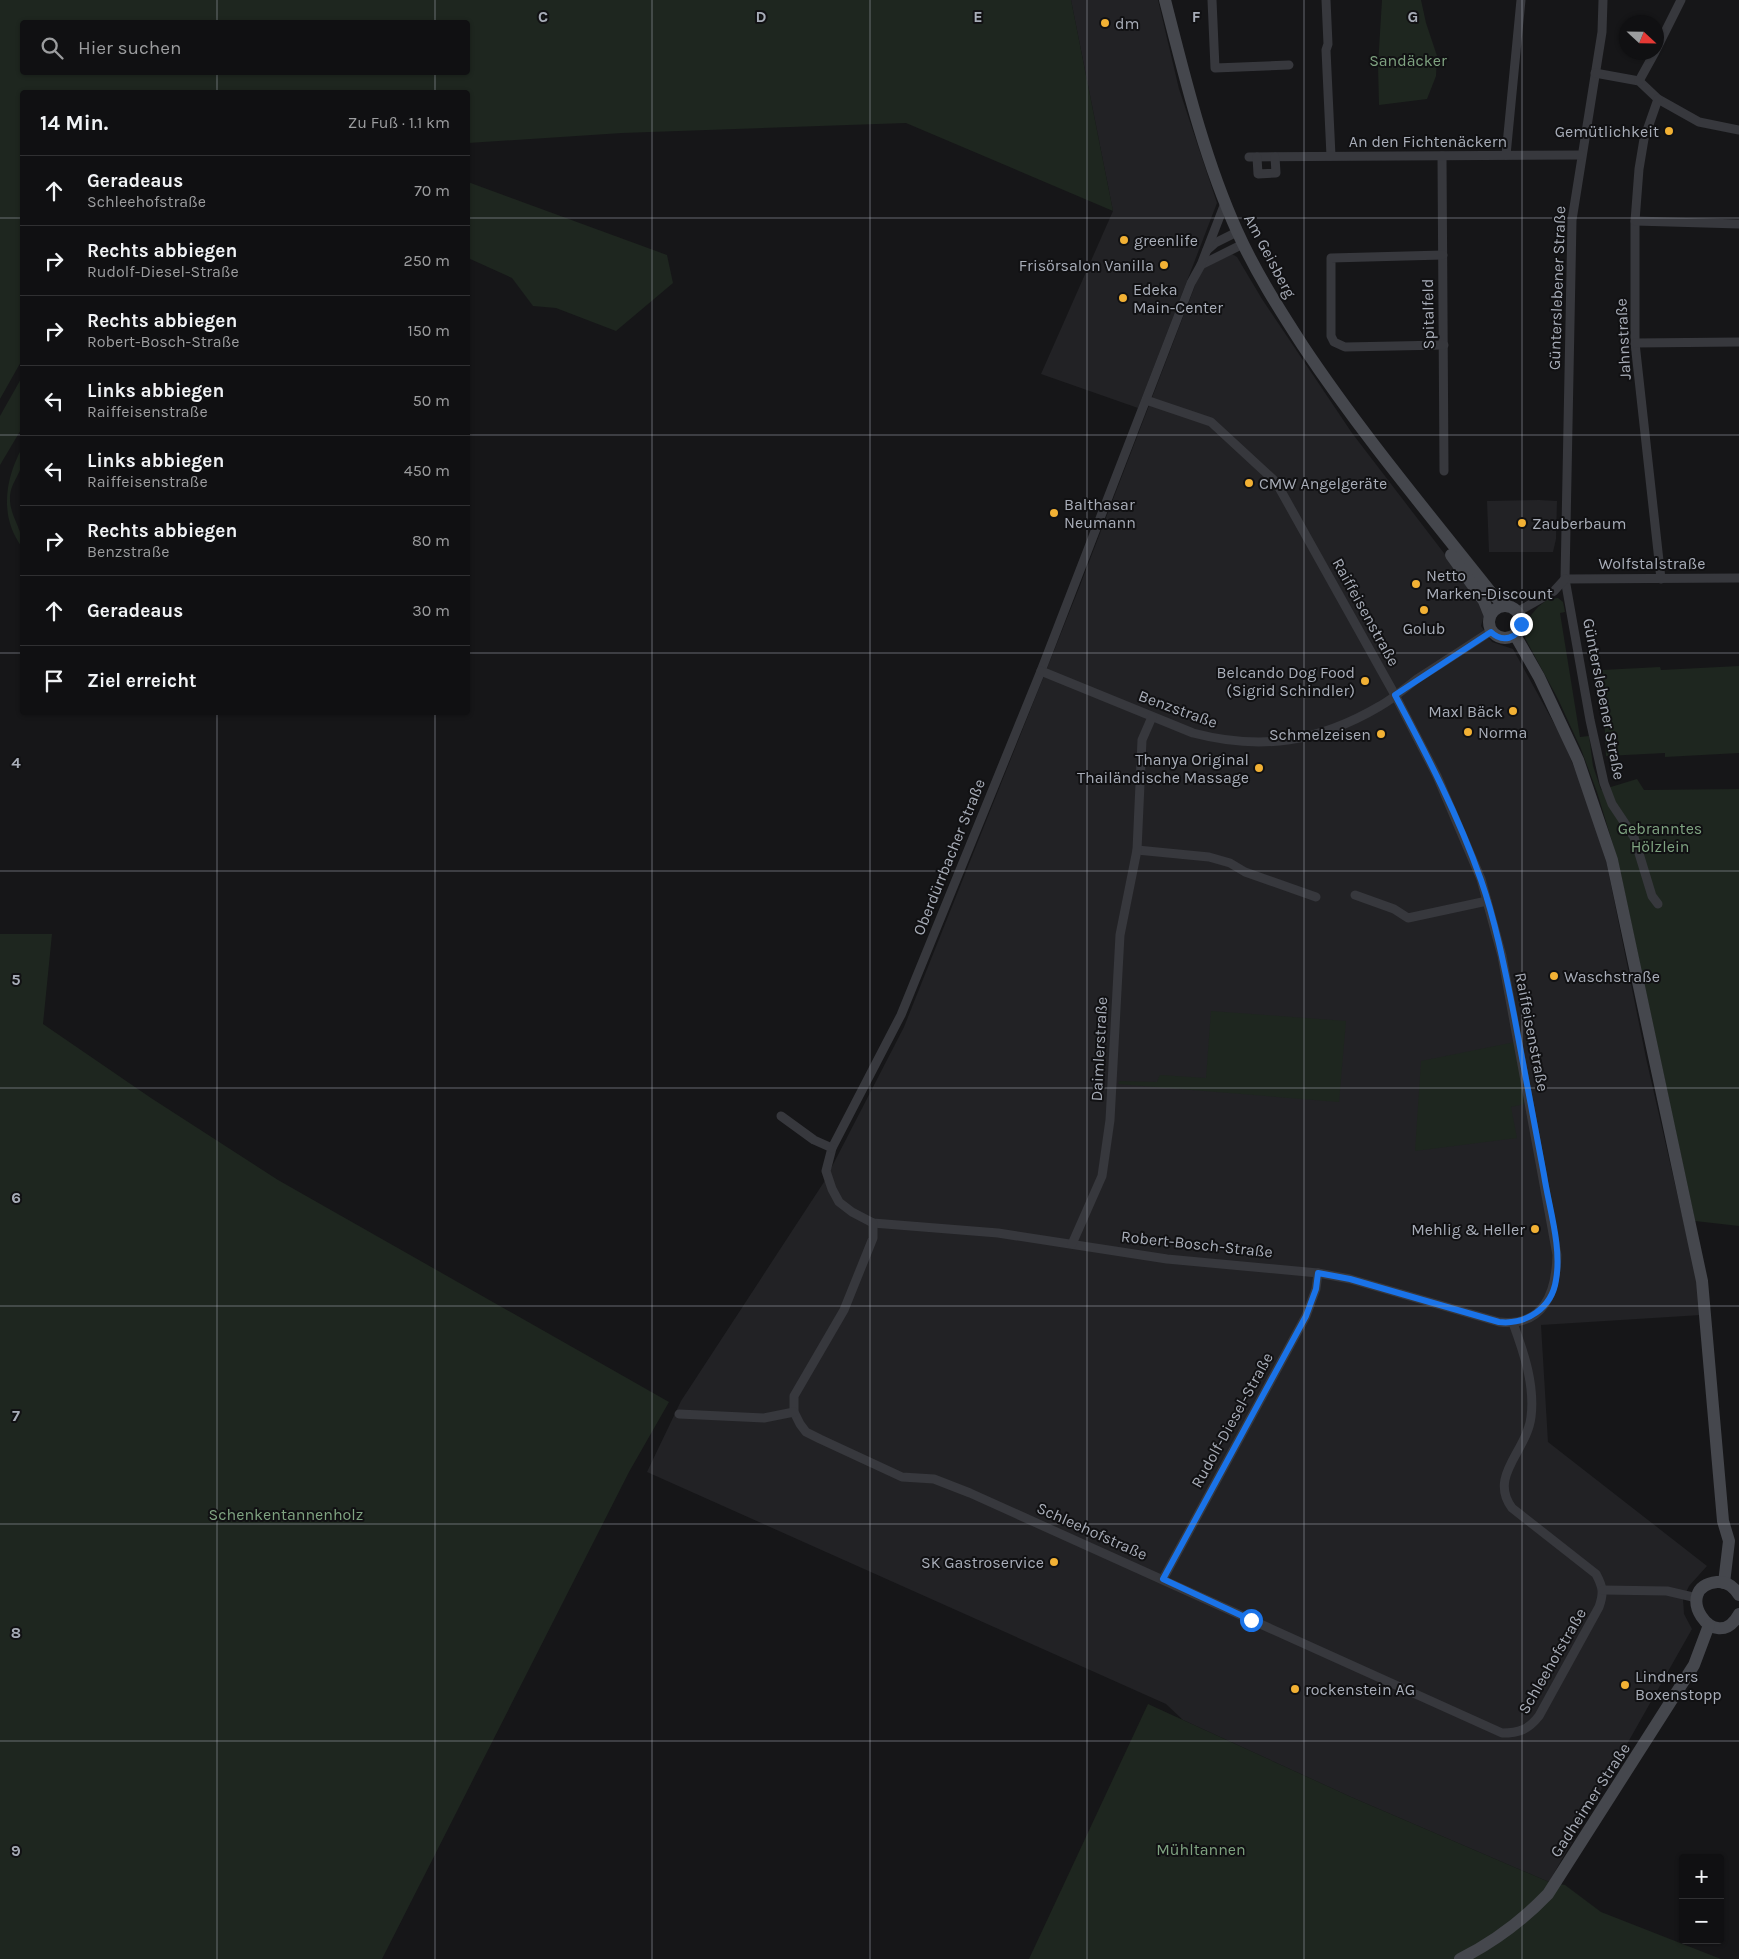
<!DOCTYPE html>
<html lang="de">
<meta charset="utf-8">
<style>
body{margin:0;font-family:Karla,sans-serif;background:#1e1e20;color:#f1f3f6}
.controls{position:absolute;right:15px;bottom:15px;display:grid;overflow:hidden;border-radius:5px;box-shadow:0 1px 4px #0004}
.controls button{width:45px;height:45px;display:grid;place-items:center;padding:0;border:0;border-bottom:1px solid #303032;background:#101012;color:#f1f3f6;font:25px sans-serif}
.compass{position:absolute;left:1619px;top:15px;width:45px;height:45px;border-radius:50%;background:#101012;box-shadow:0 1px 4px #0004;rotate:112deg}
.stop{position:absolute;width:15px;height:15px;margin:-11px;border:4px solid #1a73e8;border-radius:50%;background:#fff}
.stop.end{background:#1a73e8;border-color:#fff;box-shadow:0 1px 5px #0008}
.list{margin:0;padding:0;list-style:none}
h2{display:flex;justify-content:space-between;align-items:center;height:65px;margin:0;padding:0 20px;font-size:21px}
h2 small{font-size:16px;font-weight:400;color:#9c9d9f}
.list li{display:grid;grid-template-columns:32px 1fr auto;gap:15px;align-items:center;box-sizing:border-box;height:70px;padding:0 20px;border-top:1px solid #303032}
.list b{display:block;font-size:19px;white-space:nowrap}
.list p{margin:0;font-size:16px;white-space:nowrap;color:#9c9d9f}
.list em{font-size:16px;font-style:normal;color:#9c9d9f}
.icon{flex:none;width:28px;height:28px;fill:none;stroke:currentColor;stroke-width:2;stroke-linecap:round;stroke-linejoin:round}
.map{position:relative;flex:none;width:1739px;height:1959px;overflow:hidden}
.search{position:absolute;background:#101012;box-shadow:0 1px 4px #0004;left:20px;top:20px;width:450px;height:55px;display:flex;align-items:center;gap:12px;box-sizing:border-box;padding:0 18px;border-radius:5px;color:#9c9d9f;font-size:19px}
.panel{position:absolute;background:#101012;box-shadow:0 1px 4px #0004;left:20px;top:90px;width:450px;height:625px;border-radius:5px}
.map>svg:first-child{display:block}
</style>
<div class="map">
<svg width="1739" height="1959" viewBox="0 0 1739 1959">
<rect width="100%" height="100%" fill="#161618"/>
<g fill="#222225">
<polygon points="1071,0 1158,0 1179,89 1217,203 1138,408 1041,374 1113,211"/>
<polygon points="1232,254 1237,257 1262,299 1352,433 1486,608 1481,626 1492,642 1513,649 1562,738 1586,796 1607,865 1646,1058 1696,1276 1701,1315 1541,1325 1548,1442 1707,1566 1689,1586 1683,1599 1684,1614 1692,1629 1549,1882 1351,1797 1183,1720 1166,1704 647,1472 681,1401 824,1182 904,1027 1079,588 1201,270"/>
<polygon points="1539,500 1557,501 1556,539 1553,552 1489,552 1487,501"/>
</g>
<g fill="#1e261f" fill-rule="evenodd">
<path d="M0 0H1071L1113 211 906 123 622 133 468 143V92H22V360L0 399ZM22 22H468V72H22Z"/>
<polygon points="1382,0 1421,0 1426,23 1437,56 1436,76 1427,99 1379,105 1378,65"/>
<polygon points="468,182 667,255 673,283 616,331 556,308 533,306 512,278 468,258"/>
<polygon points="22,377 22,428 0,465 0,416"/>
<path d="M22 448C23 453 23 459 22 463 20 475 11 483 10 496 9 517 23 527 22 547 0 518 4 481 22 448Z"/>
<polygon points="1558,598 1563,602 1565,612 1560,613 1580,737 1589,736 1593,766 1601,790 1637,779 1644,790 1739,789 1739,1226 1695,1221 1618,861 1597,792 1581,749 1558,699 1525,638 1527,620 1538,607 1548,599"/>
<polygon points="1739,666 1739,753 1665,757 1665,753 1606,756 1602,670 1660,667 1661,670"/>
<polygon points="0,934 52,934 43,1024 151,1098 278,1180 669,1402 629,1472 382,1959 0,1959"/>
<polygon points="1211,1011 1346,1021 1339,1102 1118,1084 1119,1081 1157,1082 1160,1075 1206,1078"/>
<polygon points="1515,1042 1525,1104 1511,1107 1517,1138 1415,1151 1421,1061"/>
<polygon points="1148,1704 1351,1797 1549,1882 1565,1885 1601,1912 1721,1959 1029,1959"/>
</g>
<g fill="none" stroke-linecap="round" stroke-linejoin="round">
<g stroke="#37383d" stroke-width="9">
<polyline points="1212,0 1215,68 1289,65"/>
<polyline points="1326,0 1328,44 1326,50 1331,156"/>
<polyline points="1603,0 1602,32 1572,220 1565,579 1590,720 1604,783 1612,804 1634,837 1652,896 1658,904"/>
<polyline points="1656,50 1681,0"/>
<polyline points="1595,73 1639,81 1658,99 1699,122 1739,130"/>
<polyline points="1639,81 1655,52"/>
<polyline points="1658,99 1644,139 1639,169 1635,221 1635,343 1661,579"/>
<polyline points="1506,155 1521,0"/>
<polyline points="1442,156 1444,471"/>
<polyline points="1249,157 1581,155"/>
<polyline points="1257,157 1258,174 1276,173 1275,157"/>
<polyline points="1635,221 1739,224"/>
<polyline points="1207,250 1215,243 1237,232"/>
<polyline points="1443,255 1331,258 1331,336 1334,342 1345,347 1444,345"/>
<polyline points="1201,265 1243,244"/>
<polyline points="1635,343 1739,342"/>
<path d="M1146 400 1211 422 1276 482 1395 695 1437 776 1481 879 1502 956 1557 1255C1556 1293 1544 1327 1499 1322L1350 1279 1318 1273 1167 1259 998 1233 873 1223 852 1212 839 1202 832 1189 826 1171 832 1148 901 1015 1041 671 1191 283 1201 265 1225 203"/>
<polyline points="1565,579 1739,578"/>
<polyline points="1517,612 1554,591 1565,579"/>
<path d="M1041 671 1193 733C1262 751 1319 742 1380 706 1393 699 1405 688 1417 679 1442 663 1467 647 1491 631"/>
<polyline points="1137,850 1209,857 1230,863 1245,872 1316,897"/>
<polyline points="1355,895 1394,909 1408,918 1487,901"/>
<polyline points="781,1116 814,1140 832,1148"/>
<path d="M873 1223V1238L844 1310 794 1396V1412L800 1424 806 1432 820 1439 902 1477 934 1479 970 1493 1502 1733C1519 1733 1528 1730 1539 1716L1599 1607C1604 1593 1603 1587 1596 1574L1512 1508C1488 1476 1527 1451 1531 1417 1535 1385 1524 1353 1513 1323"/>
<polyline points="1072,1244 1102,1176 1110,1120 1120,935 1137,850 1142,740 1152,717"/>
<polyline points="679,1414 764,1418 794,1412"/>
<polyline points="1163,1579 1306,1316 1316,1289 1318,1273"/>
<polyline points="1603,1590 1667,1591 1697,1598"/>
</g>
<g stroke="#45474d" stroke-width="12">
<path d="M1165 0C1185 78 1204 158 1237 231 1255 271 1279 309 1303 346 1361 433 1428 513 1493 595L1507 606"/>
<polyline points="1451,555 1484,601 1490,616"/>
<circle cx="1505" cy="622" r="16"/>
<polyline points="1515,635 1539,677 1578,760 1612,860 1702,1281 1723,1521 1729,1541 1724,1583"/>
<path d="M1739 1595C1734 1587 1727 1581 1717 1582 1670 1587 1715 1658 1739 1614"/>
<path d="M1460 1959C1494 1942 1522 1921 1548 1894L1694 1665 1709 1625"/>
</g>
</g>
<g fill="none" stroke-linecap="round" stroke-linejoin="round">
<path stroke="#1a73e8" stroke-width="6" d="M1251 1620 1163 1579 1306 1316 1316 1289 1318 1273 1350 1279 1499 1322C1526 1325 1552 1308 1556 1280 1562 1247 1549 1208 1544 1175 1534 1122 1524 1069 1514 1015 1505 970 1496 923 1481 880 1458 815 1427 755 1395 695L1491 632C1502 643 1518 639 1521 624"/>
</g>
<path fill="none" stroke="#a8adb8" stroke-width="1" stroke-opacity="0.55" d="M217 0V22M435 0V22M652 0V1959M870 0V1959M1087 0V1959M1304 0V1959M1522 0V1959M217 72V92M435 72V92M0 218H22M468 218H1739M0 435H22M468 435H1739M0 653H22M468 653H1739M217 712V1959M435 712V1959M0 871H1739M0 1088H1739M0 1306H1739M0 1524H1739M0 1741H1739"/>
<g fill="#f2b134" stroke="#111113" stroke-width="2">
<circle cx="1105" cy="23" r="5"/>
<circle cx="1669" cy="131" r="5"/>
<circle cx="1124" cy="240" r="5"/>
<circle cx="1164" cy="265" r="5"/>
<circle cx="1123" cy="298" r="5"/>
<circle cx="1249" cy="483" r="5"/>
<circle cx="1054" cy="513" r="5"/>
<circle cx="1522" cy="523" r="5"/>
<circle cx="1416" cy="584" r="5"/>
<circle cx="1424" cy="610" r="5"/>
<circle cx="1365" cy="681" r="5"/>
<circle cx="1513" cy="711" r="5"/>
<circle cx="1468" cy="732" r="5"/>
<circle cx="1381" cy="734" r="5"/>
<circle cx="1259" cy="768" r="5"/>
<circle cx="1554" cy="976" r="5"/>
<circle cx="1535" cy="1229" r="5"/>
<circle cx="1054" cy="1562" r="5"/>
<circle cx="1625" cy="1685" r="5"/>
<circle cx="1295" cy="1689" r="5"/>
</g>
<g text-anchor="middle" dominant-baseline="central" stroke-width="4" stroke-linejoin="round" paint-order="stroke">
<g font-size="16" fill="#a8adb8" stroke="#111113" text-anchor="start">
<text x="1115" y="23">dm</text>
<text x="1659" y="131" text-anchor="end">Gemütlichkeit</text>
<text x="1134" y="240">greenlife</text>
<text x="1154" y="265" text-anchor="end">Frisörsalon Vanilla</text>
<text x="1133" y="289">Edeka<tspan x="1133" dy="18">Main-Center</tspan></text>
<text x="1259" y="483">CMW Angelgeräte</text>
<text x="1064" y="504">Balthasar<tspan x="1064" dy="18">Neumann</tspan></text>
<text x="1532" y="523">Zauberbaum</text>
<text x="1426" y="575">Netto<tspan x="1426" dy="18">Marken-Discount</tspan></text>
<text x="1424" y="628" text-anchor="middle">Golub</text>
<text x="1355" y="672" text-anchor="end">Belcando Dog Food<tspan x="1355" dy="18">(Sigrid Schindler)</tspan></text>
<text x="1503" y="711" text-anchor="end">Maxl Bäck</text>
<text x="1478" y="732">Norma</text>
<text x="1371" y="734" text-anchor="end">Schmelzeisen</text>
<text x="1249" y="759" text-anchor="end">Thanya Original<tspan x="1249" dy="18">Thailändische Massage</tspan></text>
<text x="1564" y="976">Waschstraße</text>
<text x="1525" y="1229" text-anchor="end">Mehlig &amp; Heller</text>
<text x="1044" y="1562" text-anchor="end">SK Gastroservice</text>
<text x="1635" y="1676">Lindners<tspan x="1635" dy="18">Boxenstopp</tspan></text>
<text x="1305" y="1689">rockenstein AG</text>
</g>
<g font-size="16" fill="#7fa381" stroke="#111113">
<text x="1408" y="60">Sandäcker</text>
<text x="1660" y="828">Gebranntes<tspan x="1660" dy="18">Hölzlein</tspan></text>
<text x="286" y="1514">Schenkentannenholz</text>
<text x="1201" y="1849">Mühltannen</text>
</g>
<g font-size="16" fill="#a8adb8" stroke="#111113">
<text x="1428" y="141">An den Fichtenäckern</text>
<text transform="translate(1270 256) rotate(62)">Am Geisberg</text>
<text transform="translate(1557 288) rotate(-88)">Günterslebener Straße</text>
<text transform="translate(1428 314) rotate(-91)">Spitalfeld</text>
<text transform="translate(1623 339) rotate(-93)">Jahnstraße</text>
<text x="1652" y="563">Wolfstalstraße</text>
<text transform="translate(1366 612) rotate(61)">Raiffeisenstraße</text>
<text transform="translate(1604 699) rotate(79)">Günterslebener Straße</text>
<text transform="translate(1178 709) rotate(20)">Benzstraße</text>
<text transform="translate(949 857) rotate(-68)">Oberdürrbacher Straße</text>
<text transform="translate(1532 1032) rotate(79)">Raiffeisenstraße</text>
<text transform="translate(1099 1049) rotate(-87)">Daimlerstraße</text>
<text transform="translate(1197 1244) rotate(6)">Robert-Bosch-Straße</text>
<text transform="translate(1232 1420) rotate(-61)">Rudolf-Diesel-Straße</text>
<text transform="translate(1092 1531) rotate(24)">Schleehofstraße</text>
<text transform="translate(1552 1661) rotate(-60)">Schleehofstraße</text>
<text transform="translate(1590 1800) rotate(-57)">Gadheimer Straße</text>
</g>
</g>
<g font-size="16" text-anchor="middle" font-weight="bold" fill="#a8adb8" stroke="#111113" stroke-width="4" stroke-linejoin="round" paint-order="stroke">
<text x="543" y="22">C</text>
<text x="761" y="22">D</text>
<text x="978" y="22">E</text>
<text x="1196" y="22">F</text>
<text x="1413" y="22">G</text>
<text x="16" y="768">4</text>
<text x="16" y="985">5</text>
<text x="16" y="1203">6</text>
<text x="16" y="1421">7</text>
<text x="16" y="1638">8</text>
<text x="16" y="1856">9</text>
</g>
</svg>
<div class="controls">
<button>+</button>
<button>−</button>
</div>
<svg class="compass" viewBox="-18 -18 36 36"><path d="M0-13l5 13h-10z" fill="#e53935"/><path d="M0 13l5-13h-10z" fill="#9c9d9f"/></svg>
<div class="stop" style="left:1251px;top:1620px"></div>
<div class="stop end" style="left:1521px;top:624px"></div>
<div class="search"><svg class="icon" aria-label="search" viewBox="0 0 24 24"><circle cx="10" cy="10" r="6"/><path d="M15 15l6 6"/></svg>Hier suchen</div>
<section class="panel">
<h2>14 Min.<small>Zu Fuß · 1.1 km</small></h2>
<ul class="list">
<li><svg class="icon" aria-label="ahead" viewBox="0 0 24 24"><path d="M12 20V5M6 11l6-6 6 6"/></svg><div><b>Geradeaus</b><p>Schleehofstraße</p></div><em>70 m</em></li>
<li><svg class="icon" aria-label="right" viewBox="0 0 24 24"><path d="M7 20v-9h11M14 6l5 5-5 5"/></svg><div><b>Rechts abbiegen</b><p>Rudolf-Diesel-Straße</p></div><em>250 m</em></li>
<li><svg class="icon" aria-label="right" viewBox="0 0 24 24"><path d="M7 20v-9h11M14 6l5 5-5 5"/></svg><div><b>Rechts abbiegen</b><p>Robert-Bosch-Straße</p></div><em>150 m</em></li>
<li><svg class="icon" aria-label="left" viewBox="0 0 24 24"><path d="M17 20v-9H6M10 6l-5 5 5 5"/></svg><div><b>Links abbiegen</b><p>Raiffeisenstraße</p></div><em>50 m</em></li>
<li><svg class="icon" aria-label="left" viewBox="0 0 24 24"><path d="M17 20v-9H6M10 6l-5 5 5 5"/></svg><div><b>Links abbiegen</b><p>Raiffeisenstraße</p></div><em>450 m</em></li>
<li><svg class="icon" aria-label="right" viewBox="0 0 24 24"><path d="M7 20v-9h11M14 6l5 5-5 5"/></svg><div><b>Rechts abbiegen</b><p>Benzstraße</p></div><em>80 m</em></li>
<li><svg class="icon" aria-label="ahead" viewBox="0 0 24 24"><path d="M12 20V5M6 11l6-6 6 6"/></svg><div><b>Geradeaus</b></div><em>30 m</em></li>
<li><svg class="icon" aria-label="arrive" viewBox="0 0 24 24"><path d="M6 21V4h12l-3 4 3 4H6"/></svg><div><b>Ziel erreicht</b></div></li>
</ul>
</section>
</div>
